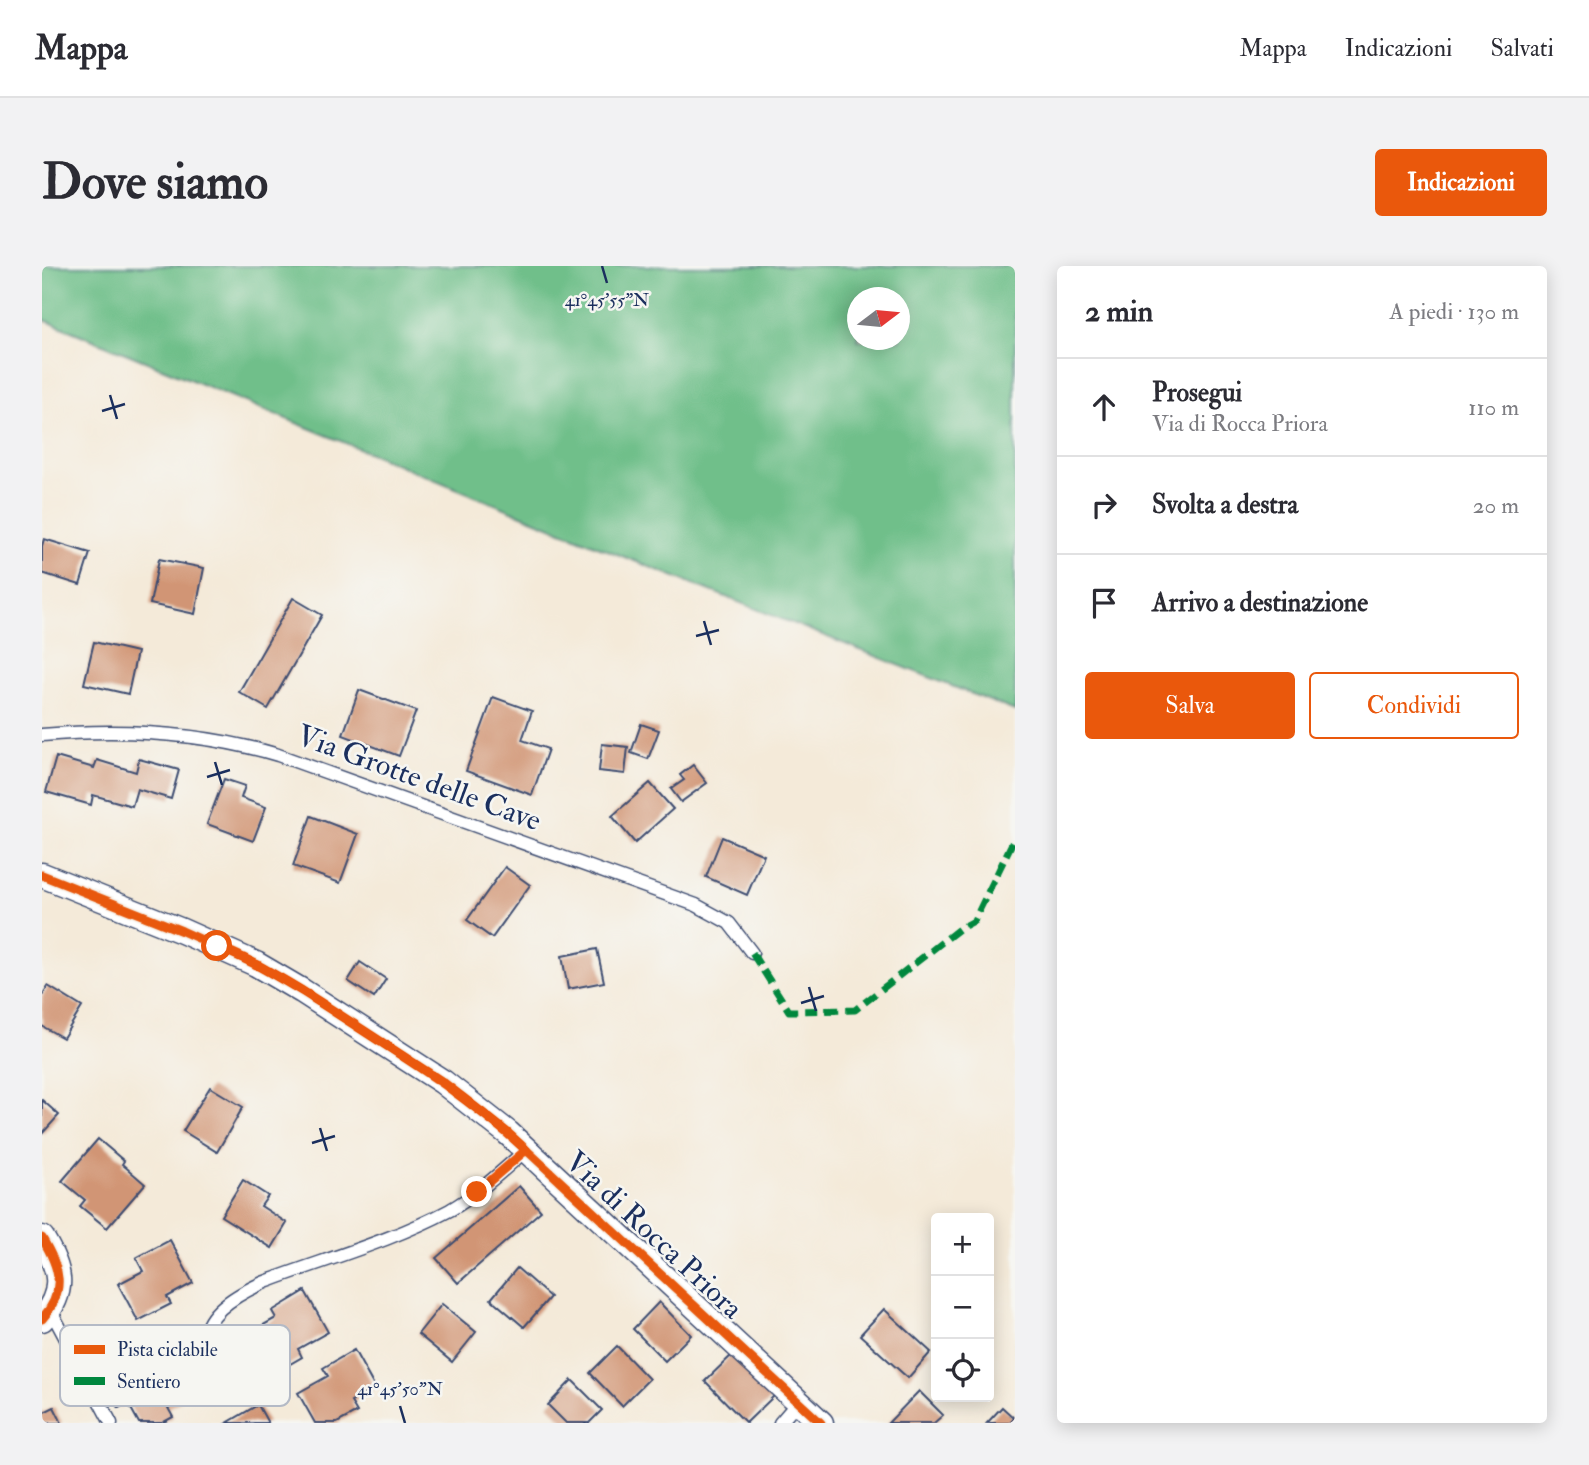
<!DOCTYPE html>
<html lang="it">
<meta charset="utf-8">
<style>
body{margin:0;font-family:"IM FELL Double Pica",serif;background:#f2f2f3;color:#2b2b33}
.controls{position:absolute;right:21px;bottom:21px;display:grid;overflow:hidden;border-radius:7px;box-shadow:0 4px 18px #0003}
.controls button{width:63px;height:63px;display:grid;place-items:center;padding:0;border:0;border-bottom:2px solid #e1e1e2;background:#fff;color:#2b2b33;font:35px sans-serif}
.compass{position:absolute;left:805px;top:21px;width:63px;height:63px;border-radius:50%;background:#fff;box-shadow:0 4px 18px #0003;rotate:74deg}
.stop{position:absolute;width:21px;height:21px;margin:-16px;border:5px solid #ea580c;border-radius:50%;background:#fff}
.stop.end{background:#ea580c;border-color:#fff;box-shadow:0 2px 7px #0008}
.list{margin:0;padding:0;list-style:none}
h2{display:flex;justify-content:space-between;align-items:center;height:91px;margin:0;padding:0 28px;font-size:30px}
h2 small{font-size:23px;font-weight:400;color:#7c7c81}
.list li{display:grid;grid-template-columns:46px 1fr auto;gap:21px;align-items:center;box-sizing:border-box;height:98px;padding:0 28px;border-top:2px solid #e1e1e2}
.list b{display:block;font-size:26px;white-space:nowrap}
.list p{margin:0;font-size:23px;white-space:nowrap;color:#7c7c81}
.list em{font-size:23px;font-style:normal;color:#7c7c81}
.actions{display:flex;gap:14px;padding:21px 28px}
.actions a{flex:1;padding:16px 0;border:2px solid #ea580c;border-radius:7px;text-align:center;font-size:24px;color:#ea580c}
.actions .main{background:#ea580c;color:#fff}
.icon{flex:none;width:38px;height:38px;fill:none;stroke:currentColor;stroke-width:2;stroke-linecap:round;stroke-linejoin:round}
.map{position:relative;flex:none;width:973px;height:1157px;overflow:hidden;border-radius:7px}
header{display:flex;align-items:center;gap:42px;box-sizing:border-box;height:98px;padding:0 35px;background:#fff;border-bottom:2px solid #e1e1e2}
header strong{font-size:33px}
nav{display:flex;gap:38px;margin-inline-start:auto;font-size:24px}
.intro{display:flex;align-items:center;justify-content:space-between;box-sizing:border-box;height:168px;padding:0 42px}
h1{margin:0;font-size:49px}
.button{padding:18px 32px;border-radius:7px;background:#ea580c;color:#fff;font-size:24px;font-weight:700}
main{display:flex;gap:42px;padding:0 42px}
aside{flex:1;background:#fff;border-radius:7px;box-shadow:0 4px 18px #0003}
.map>svg:first-child{display:block}
</style>
<header>
<strong>Mappa</strong>
<nav><a>Mappa</a><a>Indicazioni</a><a>Salvati</a></nav>
</header>
<div class="intro"><h1>Dove siamo</h1><a class="button">Indicazioni</a></div>
<main>
<div class="map">
<svg width="973" height="1157" viewBox="0 0 973 1157">
<rect width="100%" height="100%" fill="#f6f6f2"/>
<filter id="ink" filterUnits="userSpaceOnUse"><feTurbulence type="fractalNoise" baseFrequency=".0143" numOctaves="2"/><feDisplacementMap in="SourceGraphic" scale="14" xChannelSelector="R" yChannelSelector="G"/><feConvolveMatrix kernelMatrix="1 2 1 2 8 2 1 2 1" color-interpolation-filters="sRGB"/></filter>
<filter id="wash" filterUnits="userSpaceOnUse"><feTurbulence type="fractalNoise" baseFrequency=".00686" numOctaves="4" result="noise"/><feDisplacementMap in="SourceGraphic" scale="28" xChannelSelector="R" yChannelSelector="G"/><feGaussianBlur stdDeviation="1.57" result="paint"/><feColorMatrix in="noise" values="0 0 0 0 0 0 0 0 0 0 0 0 0 0 0 0 0 1.4 0 .05"/><feComposite in="paint" operator="in"/></filter>
<g filter="url(#wash)">
<rect width="100%" height="100%" fill="#f4ead9"/>
<path fill="#70bf8a" stroke="#467774" stroke-width="2" fill-rule="evenodd" d="M0 0H973V445L585 292 0 53ZM816 32H858V74H816Z"/>
<g id="blocks">
<g fill="#d19575">
<polygon points="2,273 48,287 38,319 0,307 0,280"/>
<polygon points="117,293 162,302 153,348 108,338"/>
<polygon points="251,332 280,349 226,443 197,426"/>
<polygon points="52,376 95,386 86,428 42,418"/>
<polygon points="317,424 374,445 357,490 301,469"/>
<polygon points="451,431 490,445 480,474 506,483 490,529 424,505"/>
<polygon points="599,458 617,464 606,493 589,487"/>
<polygon points="560,478 586,481 583,508 557,505"/>
<polygon points="14,491 52,502 55,494 94,506 97,493 137,504 129,533 95,523 90,540 51,529 49,539 4,526"/>
<polygon points="651,499 665,517 639,536 629,523 642,514 638,509"/>
<polygon points="182,513 203,520 199,532 224,541 211,575 165,558"/>
<polygon points="608,517 631,543 593,577 570,550"/>
<polygon points="269,550 316,568 298,617 251,600"/>
<polygon points="680,571 722,589 705,629 664,611"/>
<polygon points="463,601 488,619 450,672 425,654"/>
<polygon points="555,683 562,716 526,723 520,690"/>
<polygon points="318,696 344,713 332,732 306,715"/>
<polygon points="6,720 40,741 21,772 0,760 0,730"/>
<polygon points="168,821 201,841 175,886 141,865"/>
<polygon points="0,834 17,849 0,868"/>
<polygon points="56,873 82,895 80,898 103,918 65,962 38,940 43,934 20,915"/>
<polygon points="201,914 226,930 219,940 245,957 230,982 179,950"/>
<polygon points="477,920 499,945 416,1017 394,992"/>
<polygon points="128,974 151,1017 125,1031 129,1038 96,1055 76,1018 101,1005 94,992"/>
<polygon points="475,1002 508,1031 482,1061 449,1033"/>
<polygon points="263,1025 286,1066 256,1083 260,1091 229,1109 205,1068 234,1052 230,1045"/>
<polygon points="617,1036 649,1069 623,1095 591,1063"/>
<polygon points="400,1038 434,1066 410,1096 376,1068"/>
<polygon points="842,1043 889,1086 866,1112 818,1069"/>
<polygon points="78,1077 87,1092 101,1084 114,1107 122,1103 139,1135 126,1142 131,1151 120,1157 97,1157 86,1137 77,1142 49,1093"/>
<polygon points="575,1080 607,1113 580,1140 548,1107"/>
<polygon points="312,1084 333,1122 309,1136 315,1146 295,1157 273,1157 256,1127 286,1110 281,1102"/>
<polygon points="692,1087 733,1129 704,1157 663,1115"/>
<polygon points="530,1114 560,1144 547,1157 524,1157 506,1139"/>
<polygon points="877,1125 901,1149 892,1157 846,1157"/>
<polygon points="216,1139 226,1157 185,1157"/>
<polygon points="12,1141 20,1157 0,1157 0,1147"/>
<polygon points="960,1141 972,1152 968,1157 945,1157"/>
</g>
</g>
</g>
<g filter="url(#ink)">
<use href="#blocks" fill-opacity="0" stroke="#3c4b70" stroke-width="2"/>
<g fill="none" stroke-linecap="round" stroke-linejoin="round">
<defs>
<g id="lane">
<path d="M0 469C80 462 159 466 236 489L654 639 687 657 710 687"/>
<polyline points="8,1043 69,1157"/>
<path d="M173 1099C170 1092 165 1085 164 1078 158 1047 200 1026 223 1016 284 993 350 975 408 944 436 928 460 905 484 884"/>
<polyline points="738,1157 756,1136"/>
</g>
<g id="street">
<polyline points="0,609 140,665 214,698 260,725 401,816 466,867 779,1157"/>
<path d="M0 972C18 1002 25 1024 0 1053"/>
</g>
</defs>
<use href="#lane" stroke="#3c4b70" stroke-width="15"/>
<use href="#street" stroke="#3c4b70" stroke-width="27"/>
<use href="#lane" stroke="#fff" stroke-width="12"/>
<use href="#street" stroke="#fff" stroke-width="24"/>
<polyline stroke="#00873e" stroke-width="7" stroke-dasharray="14 7" stroke-linecap="butt" points="710,687 747,745 813,744 917,663 932,655 973,571"/>
<defs>
<g id="cycleway">
<polyline points="0,609 140,665 214,698 260,725 401,816 466,867 779,1157"/>
<path d="M0 972C18 1002 25 1024 0 1053"/>
</g>
</defs>
<use href="#cycleway" stroke="#f6f6f2" stroke-width="13"/>
<use href="#cycleway" stroke="#e8590c" stroke-width="9"/>
</g>
</g>
<g fill="none" stroke-linecap="round" stroke-linejoin="round" filter="url(#ink)">
<path stroke="#ea580c" stroke-width="9" d="M175 680C225 701 270 731 315 760 375 799 432 836 484 884L435 926"/>
</g>
<path fill="none" stroke="#1b2f5e" stroke-width="2.5" d="M560 0 565 17M68 129 75 153M60 145 83 138M662 355 669 379M654 370 677 364M173 496 180 519M165 511 188 504M767 721 774 745M759 737 782 730M278 862 285 885M270 877 293 870M358 1140 363 1157"/>
<g text-anchor="middle" dominant-baseline="central" stroke-width="5" stroke-linejoin="round" paint-order="stroke">
<g font-size="30" fill="#1b2f5e" stroke="#f6f6f2">
<text transform="translate(377 512) rotate(20)">Via Grotte delle Cave</text>
<text transform="translate(612 969) rotate(43)">Via di Rocca Priora</text>
</g>
</g>
<rect x="18" y="1059" width="230" height="81" rx="10" fill="#f6f6f2" stroke="#b4bac6" stroke-width="2"/>
<rect x="32" y="1079" width="31" height="9" fill="#e8590c"/>
<rect x="32" y="1111" width="31" height="8" fill="#00873e"/>
<g font-size="19" fill="#1b2f5e">
<text x="75" y="1090">Pista ciclabile</text>
<text x="75" y="1122">Sentiero</text>
</g>
<g font-size="18" text-anchor="middle" fill="#1b2f5e" stroke="#f6f6f2" stroke-width="5" stroke-linejoin="round" paint-order="stroke">
<text x="565" y="40">41°45'55"N</text>
<text x="358" y="1129">41°45'50"N</text>
</g>
</svg>
<div class="controls">
<button>+</button>
<button>−</button>
<button><svg class="icon" aria-label="locate" viewBox="0 0 24 24"><circle cx="12" cy="12" r="6"/><path d="M12 2v4M12 18v4M2 12h4M18 12h4"/></svg></button>
</div>
<svg class="compass" viewBox="-18 -18 36 36"><path d="M0-13l5 13h-10z" fill="#e53935"/><path d="M0 13l5-13h-10z" fill="#7c7c81"/></svg>
<div class="stop" style="left:175px;top:680px"></div>
<div class="stop end" style="left:435px;top:926px"></div>
</div>
<aside>
<h2>2 min<small>A piedi · 130 m</small></h2>
<ul class="list">
<li><svg class="icon" aria-label="ahead" viewBox="0 0 24 24"><path d="M12 20V5M6 11l6-6 6 6"/></svg><div><b>Prosegui</b><p>Via di Rocca Priora</p></div><em>110 m</em></li>
<li><svg class="icon" aria-label="right" viewBox="0 0 24 24"><path d="M7 20v-9h11M14 6l5 5-5 5"/></svg><div><b>Svolta a destra</b></div><em>20 m</em></li>
<li><svg class="icon" aria-label="arrive" viewBox="0 0 24 24"><path d="M6 21V4h12l-3 4 3 4H6"/></svg><div><b>Arrivo a destinazione</b></div></li>
</ul>
<div class="actions"><a class="main">Salva</a><a>Condividi</a></div>
</aside>
</main>
